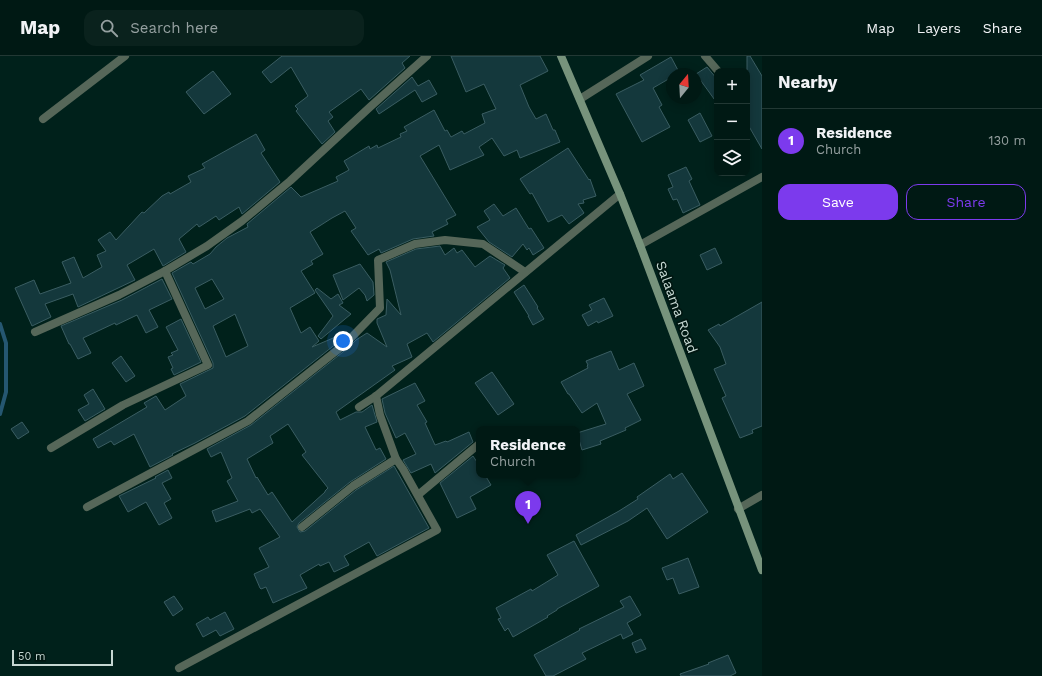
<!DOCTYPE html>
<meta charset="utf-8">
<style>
body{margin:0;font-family:"Work Sans",sans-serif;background:#0a221d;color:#f1f3f6}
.controls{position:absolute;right:12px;top:12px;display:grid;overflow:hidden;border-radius:8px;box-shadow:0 2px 10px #0003}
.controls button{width:36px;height:36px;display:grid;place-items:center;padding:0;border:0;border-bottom:1px solid #223834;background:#001914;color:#f1f3f6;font:20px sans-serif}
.compass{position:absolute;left:666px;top:12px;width:36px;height:36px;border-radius:50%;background:#001914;box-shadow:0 2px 10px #0003;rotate:18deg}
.scale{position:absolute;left:12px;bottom:10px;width:101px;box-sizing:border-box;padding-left:4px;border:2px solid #c5d7d2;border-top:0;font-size:11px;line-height:14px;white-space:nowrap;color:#c5d7d2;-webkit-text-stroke:3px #001712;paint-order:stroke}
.you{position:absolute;left:343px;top:285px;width:14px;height:14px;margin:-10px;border:3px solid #fff;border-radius:50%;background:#1a73e8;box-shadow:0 0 0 6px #1a73e833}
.badge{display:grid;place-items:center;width:26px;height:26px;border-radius:50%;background:#7c3aed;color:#fff;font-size:13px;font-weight:700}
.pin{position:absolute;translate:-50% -33px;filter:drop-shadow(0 1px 2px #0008)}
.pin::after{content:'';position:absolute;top:21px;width:14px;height:12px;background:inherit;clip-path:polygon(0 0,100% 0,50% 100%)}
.popup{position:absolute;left:476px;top:370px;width:104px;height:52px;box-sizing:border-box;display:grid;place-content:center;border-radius:8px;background:#001914;filter:drop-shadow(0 1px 3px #0005);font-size:13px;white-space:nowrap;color:#95a0a0}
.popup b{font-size:15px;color:#f1f3f6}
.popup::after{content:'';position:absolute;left:50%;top:100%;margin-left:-8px;border:8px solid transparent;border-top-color:#001914}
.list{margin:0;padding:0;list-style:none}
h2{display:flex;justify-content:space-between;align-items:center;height:52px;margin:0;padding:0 16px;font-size:17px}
h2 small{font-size:13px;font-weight:400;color:#95a0a0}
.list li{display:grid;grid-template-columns:26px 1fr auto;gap:12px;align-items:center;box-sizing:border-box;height:64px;padding:0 16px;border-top:1px solid #223834}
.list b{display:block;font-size:15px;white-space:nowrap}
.list p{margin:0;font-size:13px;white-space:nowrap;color:#95a0a0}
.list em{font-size:13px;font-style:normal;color:#95a0a0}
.actions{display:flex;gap:8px;padding:12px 16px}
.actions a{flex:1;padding:9px 0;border:1px solid #7c3aed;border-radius:12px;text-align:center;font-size:14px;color:#7c3aed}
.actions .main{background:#7c3aed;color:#fff}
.icon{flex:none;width:22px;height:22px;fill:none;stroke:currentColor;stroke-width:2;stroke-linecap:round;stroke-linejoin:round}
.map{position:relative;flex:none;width:762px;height:620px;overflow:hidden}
header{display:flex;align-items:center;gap:24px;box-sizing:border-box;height:56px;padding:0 20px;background:#001914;border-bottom:1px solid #223834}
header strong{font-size:19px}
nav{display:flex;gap:22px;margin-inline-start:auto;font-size:14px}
.search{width:280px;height:36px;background:#0a221d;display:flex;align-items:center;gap:10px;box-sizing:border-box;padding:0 14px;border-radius:12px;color:#95a0a0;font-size:15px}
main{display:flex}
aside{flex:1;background:#001914}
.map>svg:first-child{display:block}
</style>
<header>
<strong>Map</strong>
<div class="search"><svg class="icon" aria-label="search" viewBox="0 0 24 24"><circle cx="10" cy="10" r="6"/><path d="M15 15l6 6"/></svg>Search here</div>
<nav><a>Map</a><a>Layers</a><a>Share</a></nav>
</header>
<main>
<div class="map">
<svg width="762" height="620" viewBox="0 0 762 620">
<rect width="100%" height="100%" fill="#00211b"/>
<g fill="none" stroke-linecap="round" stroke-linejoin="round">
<polyline stroke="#255771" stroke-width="4" points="0,268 6,287 6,336 0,358"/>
</g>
<g fill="#14383c" stroke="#3a5d62" fill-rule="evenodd">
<polygon points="282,0 410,0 402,7 405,12 369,44 361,33 329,56 333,61 328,65 335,76 322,88 296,55 298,53 295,50 308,40 291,11 271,27 262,16"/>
<path d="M451 0H540L548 15 520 29 529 51 536 63 546 58 553 74H555L560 86 520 102 517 94 504 100 492 82 479 91 484 99 450 114 439 89 420 100 456 159 446 164 448 168 432 176 434 180 413 183 381 197 379 193 368 199 351 175 356 172 345 155 332 162 310 176 323 198 311 205 313 208 301 215 315 237 290 252 301 277 310 271 319 285 312 291 345 277 337 287 245 360 195 387 172 398 173 399 150 411 134 378 114 389 111 385 98 392 93 383 147 351 144 347 156 340 165 354 186 340 180 328 213 312V307L172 217 191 206 193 208 210 198 216 191 227 182 248 171 247 168 291 131 301 141 338 125 336 121 349 114 344 105 369 90 370 93 377 89 378 92 401 81 400 78 407 75 404 71 434 54 445 75 447 74 451 81 462 75 464 78 485 67 482 58 496 53 484 28 466 36ZM212 223 224 243 205 253 195 232ZM235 258 248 290 226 301 213 270Z"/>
<polygon points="747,0 750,0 762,20 762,93 747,67"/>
<polygon points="671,1 680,18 672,18 672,21 653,32 662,49 659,51 670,71 642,86 616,38 644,24 640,19"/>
<polygon points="707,11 717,23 717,47 696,18"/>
<polygon points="213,15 231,38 204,58 186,36"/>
<polygon points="412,21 418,30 429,24 437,38 422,46 415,34 379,58 376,53"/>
<polygon points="700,57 712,80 700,86 688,64"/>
<polygon points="256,78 265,94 261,97 280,126 242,158 239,151 219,164 216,160 199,171 197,168 179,183 186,196 163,210 154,193 127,209 135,224 78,251 73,238 45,248 51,261 32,270 15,232 34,224 40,238 71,227 62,206 74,201 83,222 102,211 97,199 106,195 98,184 110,176 116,184 142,156 144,157 162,140 169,136 170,138 191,126 188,120 205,112 202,108"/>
<polygon points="568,92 589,124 590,123 596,140 583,144 584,147 578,148 584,157 569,168 562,159 548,166 532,137 530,138 520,123"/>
<polygon points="686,111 692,123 689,125 700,149 683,157 677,143 673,144 668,133 673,131 668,119"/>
<polygon points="494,148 503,160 516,152 529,173 531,172 544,192 533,199 529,192 527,194 523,188 512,201 489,186 477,171 490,164 484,155"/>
<path d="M440 190 445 199 454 192 457 197 462 194 475 211 490 200 505 209 503 212 510 222 433 286 427 277 407 288 412 301 392 310 395 314 336 356 340 364 356 356H362L372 349 377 366 365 371 376 394 380 392 386 403 350 426 299 467 297 471 300 476 305 475 356 434 394 410 429 472 377 500 369 486 344 500 349 509 334 516 329 506 320 510 319 508 300 519 307 532 273 547 266 531 261 533 260 532 254 518 269 511 259 492 280 481 260 453 252 457 250 453 216 466 212 455 238 445 227 425 232 422 221 396 211 401 207 393 251 369 348 292 356 284 367 277 387 291 377 267V263L386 259 387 243 401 259 390 214 386 206 416 193ZM288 368 306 396 302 399 328 432 325 435V436L292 466 272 436 268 439 257 421 256 422 247 403 273 387 270 380Z"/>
<polygon points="715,192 722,207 707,214 700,199"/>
<polygon points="360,208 373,226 374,239 367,245 365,239 359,232 343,244 333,219"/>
<polygon points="162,223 172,243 149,254 158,271 146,277 137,259 116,269 115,267 83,282 91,297 78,303 70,288 69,288 61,270 122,244"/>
<polygon points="524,229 538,251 537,252 544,263 533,269 528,260 529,260 514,236"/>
<polygon points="317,232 331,243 338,238 343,247 339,249 351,258 321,283 318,280 333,260 315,234"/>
<polygon points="604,242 613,260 598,267 597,265 588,270 582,259 592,254 589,249"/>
<polygon points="762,246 762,370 752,374 753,377 740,382 722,342 726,340 714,313 726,308 720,291 708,274 719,268 720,270"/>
<polygon points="181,263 201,306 174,319 171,313 173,312 168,301 173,299 171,297 178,294 166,271"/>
<polygon points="611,295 619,314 634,307 644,330 627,338 641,364 625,372 626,374 600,385 601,388 582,394 577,377 606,368 597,347 582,357 569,338 568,338 561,326 588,312 587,310 588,309 586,305"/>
<polygon points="121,300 135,320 126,326 112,307"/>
<polygon points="492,316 514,348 498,359 475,327"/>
<polygon points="415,327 425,345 417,349 427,366 425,367 435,389 446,385 447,386 469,376 473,386 435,417 431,408 411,417 403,404 416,398 405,377 396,382 385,357 382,343"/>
<polygon points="93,333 105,353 85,365 78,354 89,348 84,339"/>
<polygon points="22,366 29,376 18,383 11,373"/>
<polygon points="473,400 479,409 479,419 485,419 491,429 470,441 476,453 457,462 440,427"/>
<polygon points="168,414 172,422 162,427 171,443 164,447 172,462 159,469 146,446 128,456 119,440 156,422 155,421"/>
<polygon points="682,417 708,456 667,483 647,452 628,465 581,489 576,479 619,455 638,443 637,441 670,418 673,423"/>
<polygon points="574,485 599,530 557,553 557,554 547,560 548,561 513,581 508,572 505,575 498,563 501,562 496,552 531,533 532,535 558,519 547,499"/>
<polygon points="688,502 699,531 679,538 673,522 667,524 662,512"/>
<polygon points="174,540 183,553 173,560 164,546"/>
<polygon points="630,540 641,559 627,567 633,578 623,583 621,578 582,597 586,603 553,620 546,620 534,599 580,574 579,573 624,551 620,545"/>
<polygon points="225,556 234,573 220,580 216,574 203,581 196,568 208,561 210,564"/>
<polygon points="641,583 646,593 636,597 632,587"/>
<polygon points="728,599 736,617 730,620 681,620 680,618 709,608 708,607"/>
</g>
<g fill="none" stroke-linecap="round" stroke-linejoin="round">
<polyline stroke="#566759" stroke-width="8" points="705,0 718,15"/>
<g stroke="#566759" stroke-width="8">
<polyline points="580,43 648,0"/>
<polyline points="43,63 125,0"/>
<polyline points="640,189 762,121"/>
<polyline points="35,276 119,239 165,215 207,190 242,165 290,125 370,51 427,0"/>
<polyline points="359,351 376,340 620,138"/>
<polyline points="51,392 123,349 208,309 165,215"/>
<polyline points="418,439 479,388"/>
<polyline points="87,451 248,365 345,288 380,252 378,204 415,188 445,184 483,188 525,216"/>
<polyline points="738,453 762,439"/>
<polyline points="302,471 353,430 396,403"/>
<polyline points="179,612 437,474 403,413 396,403 380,359 376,340"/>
</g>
<polyline stroke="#77937c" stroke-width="8" points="561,0 620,138 640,189 762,514"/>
</g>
<g text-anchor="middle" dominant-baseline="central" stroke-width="3.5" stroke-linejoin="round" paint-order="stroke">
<g font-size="14" fill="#c5d7d2" stroke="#001712">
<text transform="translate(677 251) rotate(70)">Salaama Road</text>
</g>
</g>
</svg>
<div class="controls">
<button>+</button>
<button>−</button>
<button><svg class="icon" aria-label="layers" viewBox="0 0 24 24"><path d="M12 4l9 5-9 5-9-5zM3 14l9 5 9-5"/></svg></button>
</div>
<svg class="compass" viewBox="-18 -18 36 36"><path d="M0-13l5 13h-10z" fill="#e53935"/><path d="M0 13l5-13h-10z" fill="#95a0a0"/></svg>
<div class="scale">50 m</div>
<div class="you"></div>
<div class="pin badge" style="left:528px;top:468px">1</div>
<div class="popup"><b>Residence</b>Church</div>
</div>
<aside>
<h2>Nearby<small></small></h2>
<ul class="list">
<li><span class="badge">1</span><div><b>Residence</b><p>Church</p></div><em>130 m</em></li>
</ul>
<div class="actions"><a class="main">Save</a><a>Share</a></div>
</aside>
</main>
